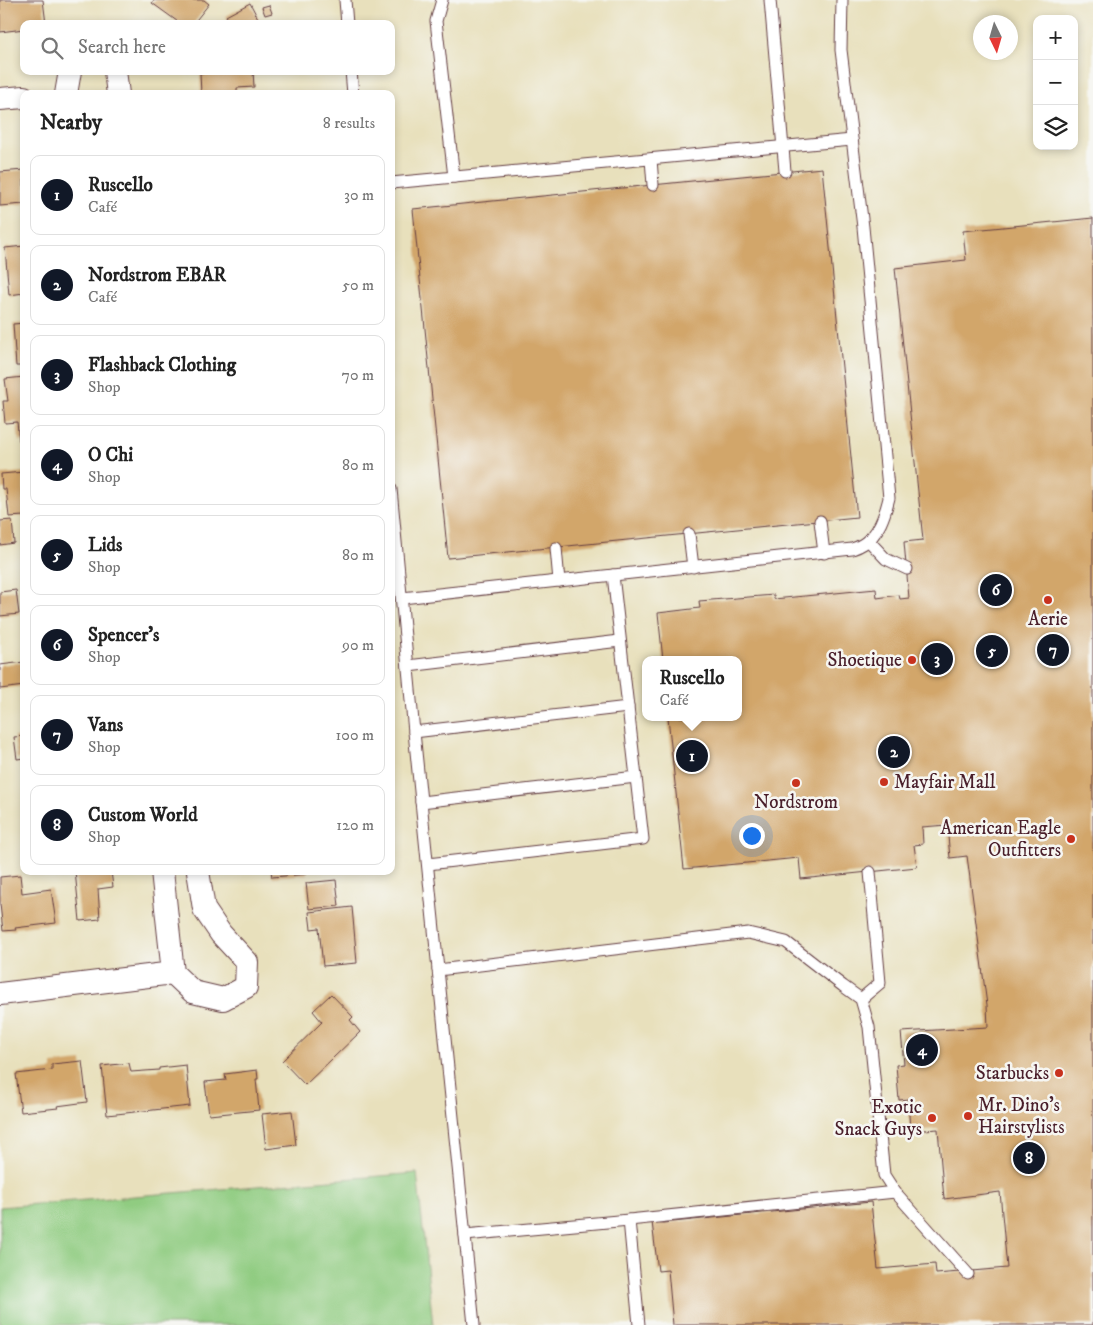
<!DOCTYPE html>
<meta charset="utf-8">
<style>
body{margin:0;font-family:"IM FELL DW Pica",serif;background:#f6f6f6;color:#222}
.controls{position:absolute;right:15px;top:15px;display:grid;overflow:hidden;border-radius:10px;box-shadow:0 2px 8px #0003}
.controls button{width:45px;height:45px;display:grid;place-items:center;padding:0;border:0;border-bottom:1px solid #e0e0e0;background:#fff;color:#222;font:25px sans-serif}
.compass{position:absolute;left:973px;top:15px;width:45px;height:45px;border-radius:50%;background:#fff;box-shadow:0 2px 8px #0003;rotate:175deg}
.you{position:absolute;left:751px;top:835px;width:18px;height:18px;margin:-12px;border:4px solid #fff;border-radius:50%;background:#1a73e8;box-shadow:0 0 0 8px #1a73e833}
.badge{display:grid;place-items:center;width:32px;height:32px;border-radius:50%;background:#111827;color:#fff;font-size:16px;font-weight:700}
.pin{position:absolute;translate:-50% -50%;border:2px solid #fff;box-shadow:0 1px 5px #0006}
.popup{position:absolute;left:642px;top:656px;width:100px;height:65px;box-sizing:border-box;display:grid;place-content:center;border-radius:10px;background:#fff;filter:drop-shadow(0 1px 4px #0005);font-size:16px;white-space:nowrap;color:#767676}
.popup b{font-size:19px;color:#222}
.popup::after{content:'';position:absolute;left:50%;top:100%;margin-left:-10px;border:10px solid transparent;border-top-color:#fff}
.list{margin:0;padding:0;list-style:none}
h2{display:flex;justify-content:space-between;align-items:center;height:65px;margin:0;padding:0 20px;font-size:21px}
h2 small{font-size:16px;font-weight:400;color:#767676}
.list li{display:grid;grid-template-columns:32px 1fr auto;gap:15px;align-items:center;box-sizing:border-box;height:80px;margin:0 10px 10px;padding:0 10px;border:1px solid #e0e0e0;border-radius:10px}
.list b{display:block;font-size:19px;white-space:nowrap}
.list p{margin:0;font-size:16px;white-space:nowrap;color:#767676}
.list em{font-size:16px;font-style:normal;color:#767676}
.icon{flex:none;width:28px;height:28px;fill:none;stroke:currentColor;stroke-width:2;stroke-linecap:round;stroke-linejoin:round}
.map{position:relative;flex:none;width:1093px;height:1325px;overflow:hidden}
.search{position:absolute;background:#fff;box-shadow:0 2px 8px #0003;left:20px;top:20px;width:375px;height:55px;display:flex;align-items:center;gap:12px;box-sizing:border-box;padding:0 18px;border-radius:10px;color:#767676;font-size:19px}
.panel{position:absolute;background:#fff;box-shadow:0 2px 8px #0003;left:20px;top:90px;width:375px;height:785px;border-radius:10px}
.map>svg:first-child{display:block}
</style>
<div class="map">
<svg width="1093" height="1325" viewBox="0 0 1093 1325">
<rect width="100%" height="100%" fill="#f6f6f2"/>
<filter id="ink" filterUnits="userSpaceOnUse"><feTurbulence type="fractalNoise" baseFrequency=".02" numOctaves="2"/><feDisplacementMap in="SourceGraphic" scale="10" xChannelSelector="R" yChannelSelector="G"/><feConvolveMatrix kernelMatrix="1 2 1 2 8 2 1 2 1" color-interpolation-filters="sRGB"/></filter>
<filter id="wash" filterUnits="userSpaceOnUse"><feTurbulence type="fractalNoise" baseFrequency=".0096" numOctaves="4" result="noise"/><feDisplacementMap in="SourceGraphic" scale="20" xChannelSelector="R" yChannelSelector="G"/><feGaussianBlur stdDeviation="1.12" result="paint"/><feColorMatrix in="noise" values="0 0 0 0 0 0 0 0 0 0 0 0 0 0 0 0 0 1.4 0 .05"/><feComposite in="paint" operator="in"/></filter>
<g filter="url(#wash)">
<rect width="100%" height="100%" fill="#e8e0bc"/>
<polygon fill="#90cc81" stroke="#6d7656" points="417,1173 433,1325 0,1325 0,1207"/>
<g id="blocks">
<g fill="#d2a66a">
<polygon points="0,0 43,0 46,24 24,24 24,29 0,32"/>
<polygon points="154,0 204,0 209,4 193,24 181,24 152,3"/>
<polygon points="250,3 261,24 231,24 226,16"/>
<polygon points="269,5 272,13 265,15 262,7"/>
<polygon points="204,71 253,71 254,87 237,88 237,94 201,94 200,73 204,73"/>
<polygon points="822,168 857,517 448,558 413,209"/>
<polygon points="24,170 24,204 0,206 0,172"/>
<polygon points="1093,218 1093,1325 673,1325 668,1270 658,1271 652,1222 663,1223 871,1202 878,1269 935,1264 936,1274 1007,1268 1000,1192 944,1199 938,1129 910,1131 908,1099 899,1100 896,1065 904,1064 901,1032 988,1027 987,1005 967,856 950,858 947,825 922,827 923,844 914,845 917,867 801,879 799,858 684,869 668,717 738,717 738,660 663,660 658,613 700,608 699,601 774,595 774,599 876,589 877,598 899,595 900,599 909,598 904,542 923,540 895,268 966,260 963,231"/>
<polygon points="24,246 24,293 9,295 5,248"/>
<polygon points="24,323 24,366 16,366 13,324"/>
<polygon points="24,377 24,440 19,441 17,422 5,423 3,401 8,401 5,379"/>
<polygon points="24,472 24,516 9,517 6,489 2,489 1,474"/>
<polygon points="12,520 14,543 0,545 0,521"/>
<polygon points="16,590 19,614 0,616 0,592"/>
<polygon points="24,662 24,686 0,689 0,665"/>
<polygon points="24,736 24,758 17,759 14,737"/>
<polygon points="75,871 111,871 113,887 98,889 100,919 80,921"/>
<polygon points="271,871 306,871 307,874 272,877"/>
<polygon points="20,875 22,893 51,889 56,923 15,928 16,930 3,931 0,904 0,877"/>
<polygon points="336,880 339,906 309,909 306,883"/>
<polygon points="352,907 357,963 323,966 319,928 311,929 309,912"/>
<polygon points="331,994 353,1017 350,1020 360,1032 305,1085 282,1061 322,1022 313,1011"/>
<polygon points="82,1061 87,1102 57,1106 58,1108 21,1112 16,1074 52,1070 52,1064"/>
<polygon points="129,1063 131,1072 159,1070 159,1068 186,1065 190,1106 107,1115 102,1066"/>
<polygon points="257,1070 258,1079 256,1079 259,1110 209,1115 205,1082 226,1080 225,1074"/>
<polygon points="292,1111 296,1145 266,1149 262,1114"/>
</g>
</g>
</g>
<g filter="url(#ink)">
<use href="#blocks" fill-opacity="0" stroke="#623c41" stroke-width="1"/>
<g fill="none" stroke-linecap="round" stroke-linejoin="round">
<defs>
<g id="lane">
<polyline points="345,0 347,24"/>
<polyline points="442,0 436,21 454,177"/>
<polyline points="770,0 785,171"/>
<polyline points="351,71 353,94"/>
<polyline points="651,159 653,185"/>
<polyline points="391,183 852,140"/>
<polyline points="391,489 414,732 474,1325"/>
<polyline points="820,521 824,553"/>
<polyline points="689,534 693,567"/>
<polyline points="868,540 886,559 907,569"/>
<polyline points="556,548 559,581"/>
<path d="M402 598 852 549C855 548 860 546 863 544 879 535 885 514 889 498L863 227 841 50 842 0"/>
<polyline points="408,666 620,641"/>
<polyline points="414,732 628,707"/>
<polyline points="421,802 636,777"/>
<polyline points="428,864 643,839 613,575"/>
<polyline points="438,970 748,933 786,942 843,986 861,999 869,1027 884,1175 895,1192 968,1274"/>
<polyline points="861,999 880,983 870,872"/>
<polyline points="465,1235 629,1220"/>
<polyline points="639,1325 629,1220 895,1192"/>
</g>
<g id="street">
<polyline points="115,71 118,94"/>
<polyline points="66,94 70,71"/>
<polyline points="0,99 24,97"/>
<polyline points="162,871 173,973 193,992 223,999 246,987 247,962 221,934 204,909 198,871"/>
<polyline points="0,994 173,973"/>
</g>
</defs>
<use href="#lane" stroke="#623c41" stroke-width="13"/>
<use href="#street" stroke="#623c41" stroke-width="24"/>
<use href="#lane" stroke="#fff" stroke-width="11"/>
<use href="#street" stroke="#fff" stroke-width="22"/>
</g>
</g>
<g fill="#c8321e" stroke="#f6f6f2" stroke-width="2">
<circle cx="1048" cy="600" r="5"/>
<circle cx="912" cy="660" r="5"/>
<circle cx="884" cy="782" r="5"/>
<circle cx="796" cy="783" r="5"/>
<circle cx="1071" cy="839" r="5"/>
<circle cx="1059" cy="1073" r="5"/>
<circle cx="968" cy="1116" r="5"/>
<circle cx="932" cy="1118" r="5"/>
</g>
<g text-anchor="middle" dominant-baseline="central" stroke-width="5" stroke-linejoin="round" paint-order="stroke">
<g font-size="19" fill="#4a1f2b" stroke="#f6f6f2" text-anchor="end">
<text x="1048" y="619" text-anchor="middle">Aerie</text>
<text x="902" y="660">Shoetique</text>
<text x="894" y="782" text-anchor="start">Mayfair Mall</text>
<text x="796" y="802" text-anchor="middle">Nordstrom</text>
<text x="1061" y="828">American Eagle<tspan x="1061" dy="22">Outfitters</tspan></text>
<text x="1049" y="1073">Starbucks</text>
<text x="978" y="1105" text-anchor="start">Mr. Dino's<tspan x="978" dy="22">Hairstylists</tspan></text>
<text x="922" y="1107">Exotic<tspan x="922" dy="22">Snack Guys</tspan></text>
</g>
</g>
</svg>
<div class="controls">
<button>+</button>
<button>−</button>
<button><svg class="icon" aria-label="layers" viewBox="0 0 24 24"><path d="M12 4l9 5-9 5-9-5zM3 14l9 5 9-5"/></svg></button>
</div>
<svg class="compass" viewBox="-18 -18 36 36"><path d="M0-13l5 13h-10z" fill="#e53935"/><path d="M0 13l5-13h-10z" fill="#767676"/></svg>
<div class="you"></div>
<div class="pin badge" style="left:692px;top:756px">1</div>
<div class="popup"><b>Ruscello</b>Café</div>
<div class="pin badge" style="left:894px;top:752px">2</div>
<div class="pin badge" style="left:937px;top:659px">3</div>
<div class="pin badge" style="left:922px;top:1050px">4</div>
<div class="pin badge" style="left:992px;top:651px">5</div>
<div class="pin badge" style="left:996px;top:590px">6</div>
<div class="pin badge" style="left:1053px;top:650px">7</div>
<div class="pin badge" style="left:1029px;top:1158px">8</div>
<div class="search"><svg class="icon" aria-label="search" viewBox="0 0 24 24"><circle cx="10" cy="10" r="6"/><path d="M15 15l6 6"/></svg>Search here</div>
<section class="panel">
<h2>Nearby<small>8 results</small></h2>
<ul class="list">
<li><span class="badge">1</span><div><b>Ruscello</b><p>Café</p></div><em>30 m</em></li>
<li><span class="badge">2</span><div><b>Nordstrom EBAR</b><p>Café</p></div><em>50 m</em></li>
<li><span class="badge">3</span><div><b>Flashback Clothing</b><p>Shop</p></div><em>70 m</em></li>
<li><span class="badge">4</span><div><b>O Chi</b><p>Shop</p></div><em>80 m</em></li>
<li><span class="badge">5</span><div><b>Lids</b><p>Shop</p></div><em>80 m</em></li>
<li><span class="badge">6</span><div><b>Spencer's</b><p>Shop</p></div><em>90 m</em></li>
<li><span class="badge">7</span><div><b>Vans</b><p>Shop</p></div><em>100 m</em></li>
<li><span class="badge">8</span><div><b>Custom World</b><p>Shop</p></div><em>120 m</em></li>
</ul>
</section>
</div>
